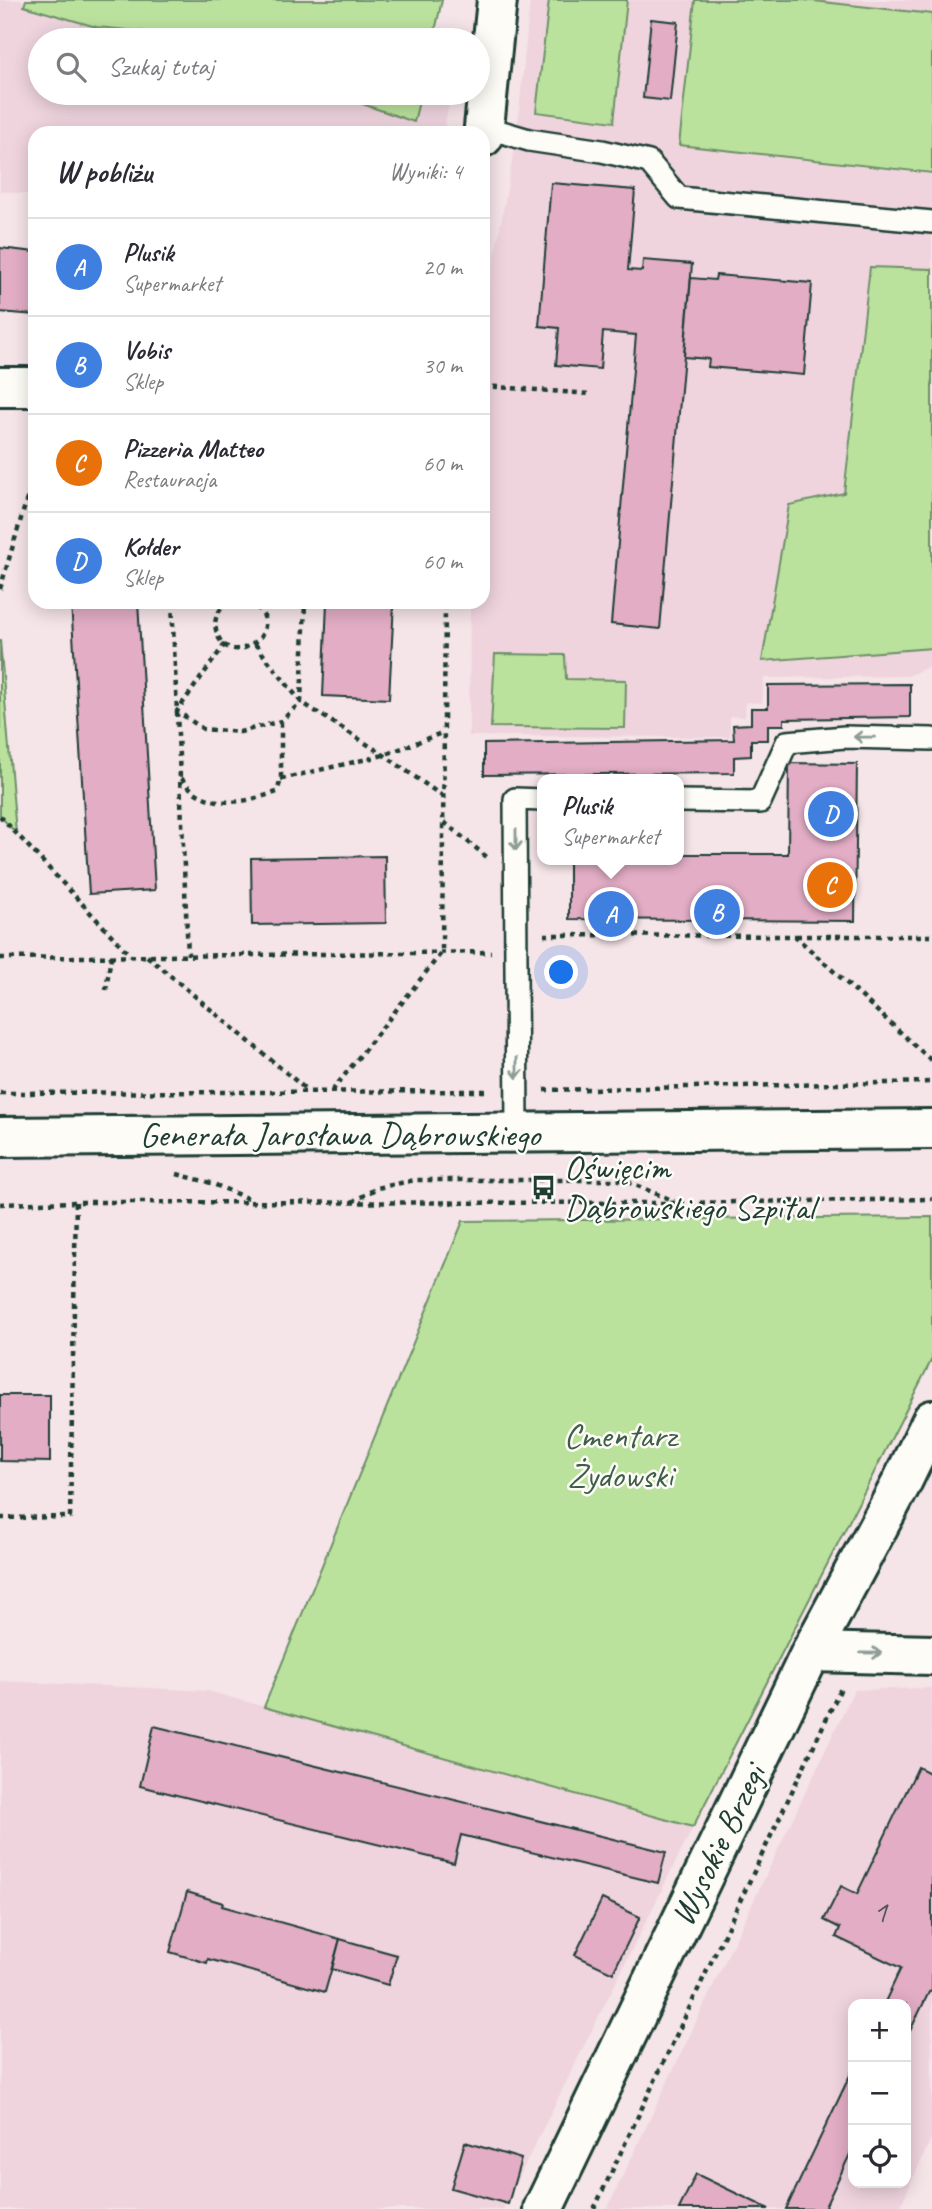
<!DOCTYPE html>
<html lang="pl">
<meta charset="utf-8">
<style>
body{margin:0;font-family:Caveat,sans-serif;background:#f7f7f7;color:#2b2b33}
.controls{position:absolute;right:21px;bottom:21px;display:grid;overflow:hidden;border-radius:14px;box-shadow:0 4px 18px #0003}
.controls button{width:63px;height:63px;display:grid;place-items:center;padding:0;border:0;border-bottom:2px solid #e1e1e2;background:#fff;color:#2b2b33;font:35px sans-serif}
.you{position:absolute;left:562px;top:973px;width:24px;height:24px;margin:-18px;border:5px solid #fff;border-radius:50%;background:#1a73e8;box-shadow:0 0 0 10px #1a73e833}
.badge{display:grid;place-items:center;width:46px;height:46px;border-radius:50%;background:#db2777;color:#fff;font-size:23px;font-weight:700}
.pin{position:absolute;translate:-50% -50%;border:4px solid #fff;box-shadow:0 2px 7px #0006}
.popup{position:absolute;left:537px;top:774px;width:147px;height:91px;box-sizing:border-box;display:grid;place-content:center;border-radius:14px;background:#fff;filter:drop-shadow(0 2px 5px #0005);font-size:23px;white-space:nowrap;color:#7c7c81}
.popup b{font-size:26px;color:#2b2b33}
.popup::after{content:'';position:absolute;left:50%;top:100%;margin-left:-14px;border:14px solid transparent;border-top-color:#fff}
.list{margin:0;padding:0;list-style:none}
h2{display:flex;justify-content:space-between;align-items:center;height:91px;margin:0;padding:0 28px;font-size:30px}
h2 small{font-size:23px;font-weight:400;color:#7c7c81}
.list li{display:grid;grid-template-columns:46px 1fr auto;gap:21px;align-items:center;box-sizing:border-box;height:98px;padding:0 28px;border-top:2px solid #e1e1e2}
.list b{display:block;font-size:26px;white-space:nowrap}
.list p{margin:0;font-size:23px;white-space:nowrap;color:#7c7c81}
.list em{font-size:23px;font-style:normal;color:#7c7c81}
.icon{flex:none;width:38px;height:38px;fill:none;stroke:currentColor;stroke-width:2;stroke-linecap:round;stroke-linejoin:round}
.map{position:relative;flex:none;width:932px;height:2209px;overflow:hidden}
.search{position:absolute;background:#fff;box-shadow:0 4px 18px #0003;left:28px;top:28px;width:462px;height:77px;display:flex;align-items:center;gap:18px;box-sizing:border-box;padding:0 24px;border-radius:38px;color:#7c7c81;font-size:26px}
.panel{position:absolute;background:#fff;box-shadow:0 4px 18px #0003;left:28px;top:126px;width:462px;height:483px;border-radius:21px}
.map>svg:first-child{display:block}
</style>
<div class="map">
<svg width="932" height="2209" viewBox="0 0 932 2209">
<rect width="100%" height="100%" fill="#f5e4e8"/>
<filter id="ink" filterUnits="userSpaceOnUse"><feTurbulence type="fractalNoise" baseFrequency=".0143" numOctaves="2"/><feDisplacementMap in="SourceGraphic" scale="14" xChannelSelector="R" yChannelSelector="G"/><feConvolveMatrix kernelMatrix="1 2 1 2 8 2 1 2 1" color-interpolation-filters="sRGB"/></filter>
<g filter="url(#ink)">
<g fill="#efd4de" fill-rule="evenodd">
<polygon points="0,0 21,0 361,40 40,40 40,93 451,93 443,133 35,133 35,195 0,191"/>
<polygon points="530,0 932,0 932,648 930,666 908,676 764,678 762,703 746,702 745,717 730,716 730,737 469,736 470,602 483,602 483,322 517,133"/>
<polygon points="0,1681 208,1691 693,1827 503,2209 0,2209"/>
<path d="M932 1688V2137L899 2209H607L854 1690ZM853 2004H906V2183H853Z"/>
</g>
<g fill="#bbe29d" stroke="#6d9068" stroke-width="2">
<polygon points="26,0 442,0 433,40 186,40 169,34 96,27 24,6"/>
<polygon points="549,0 627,0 614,122 536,112"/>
<polygon points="695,0 804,0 932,14 932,173 679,145"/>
<polygon points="331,93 421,93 414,122"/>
<polygon points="870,267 932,269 932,648 762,661 789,505 844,493"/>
<polygon points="0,640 16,833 0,816"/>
<polygon points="495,654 565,655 566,679 626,680 625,728 491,727"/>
<polygon points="932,1217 932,1359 693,1827 264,1707 463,1221"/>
</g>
<g fill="#e2adc5" stroke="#1f3d34" stroke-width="2">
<polygon points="651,19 678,22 670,101 643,98"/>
<polygon points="551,183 635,190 628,270 642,271 643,260 692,264 660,629 611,624 636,335 603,332 600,369 556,365 559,328 539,326"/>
<polygon points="0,248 35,252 35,315 0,312"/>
<polygon points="716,275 812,283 804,375 708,367 709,359 684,357 691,278 715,280"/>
<polygon points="71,602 138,602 155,890 89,894"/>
<polygon points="327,602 394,602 389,699 323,696"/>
<polygon points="910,684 910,717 784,719 784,725 768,725 768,740 751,740 751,756 734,757 734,773 484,775 484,744 734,740 733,725 751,724 751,708 768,708 768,685"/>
<polygon points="789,763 857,764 855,921 569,919 569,860 679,860 679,854 788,854"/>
<polygon points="385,856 386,923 252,925 251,858"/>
<polygon points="0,1395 50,1395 50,1462 0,1461"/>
<polygon points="154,1726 666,1852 658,1883 461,1835 454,1863 140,1786"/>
<polygon points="918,1767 932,1774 932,1991 929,1992 906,2039 906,2004 884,2004 901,1968 836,1937 840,1928 824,1920 841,1886 857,1894"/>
<polygon points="187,1892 223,1903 222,1906 340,1939 325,1992 208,1959 207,1963 170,1952"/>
<polygon points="602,1899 640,1917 613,1973 575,1955"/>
<polygon points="340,1939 397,1955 388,1985 332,1969"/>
<polygon points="853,2069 853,2148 824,2209 786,2209"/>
<polygon points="465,2142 521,2159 508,2204 451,2188"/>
<polygon points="696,2174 769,2209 679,2209"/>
</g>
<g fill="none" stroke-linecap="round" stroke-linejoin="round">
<defs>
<g id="lane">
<polyline points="485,127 529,140 602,151 649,162 679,198 932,222"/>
<polyline points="679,801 760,802 787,742 845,737 932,739"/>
<polyline points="517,1133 515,799 543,800"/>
</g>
<g id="street">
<polyline points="483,137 497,0"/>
<polyline points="0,387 35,387"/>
<polyline points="811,1652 932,1655"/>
</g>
<g id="secondary">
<polyline points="0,1137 932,1129"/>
<polyline points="543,2209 811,1652 901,1484 932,1420"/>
</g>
</defs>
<use href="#lane" stroke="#1f3d34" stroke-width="26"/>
<use href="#street" stroke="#1f3d34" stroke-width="44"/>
<use href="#secondary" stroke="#1f3d34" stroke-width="44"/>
<g stroke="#1f3d34" stroke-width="4.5" stroke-dasharray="5 5" stroke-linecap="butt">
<polyline points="483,386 590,394"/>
<polyline points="0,589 35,472"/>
<polyline points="172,602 188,955"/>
<path d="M229 602C219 609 213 618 216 630 227 676 295 628 250 602"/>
<polyline points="225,644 177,711 203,729 240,732 281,721 301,702 305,602"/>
<polyline points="255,644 301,702 384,755 445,798"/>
<path d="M181 778C185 782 191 790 196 793 222 809 252 800 277 792L281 779V721"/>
<polyline points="281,779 384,755 444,732"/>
<polyline points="0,816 130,955"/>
<polyline points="444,822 488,858"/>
<polyline points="544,935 795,936 932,1061"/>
<polyline points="796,936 932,936"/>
<polyline points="147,956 308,1091"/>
<polyline points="0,958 491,952"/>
<polyline points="106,990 111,956"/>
<polyline points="544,1090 932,1082"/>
<polyline points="332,1091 442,952 445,602"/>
<polyline points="0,1093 490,1091"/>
<polyline points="177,1174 211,1183 251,1200"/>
<polyline points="352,1202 377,1188 415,1180 623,1180 674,1201"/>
<polyline points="0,1204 76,1202 678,1203 932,1199"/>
<polyline points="0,1518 70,1517 76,1202"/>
<polyline points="594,2209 841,1688"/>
</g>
<use href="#lane" stroke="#fdfcf7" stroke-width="21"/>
<use href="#street" stroke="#fdfcf7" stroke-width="38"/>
<use href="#secondary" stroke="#fdfcf7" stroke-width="38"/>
</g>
<defs><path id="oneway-shaft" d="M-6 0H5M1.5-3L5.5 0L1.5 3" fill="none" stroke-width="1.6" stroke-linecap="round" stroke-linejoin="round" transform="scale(1.75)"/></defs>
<g stroke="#8e9c96">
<use href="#oneway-shaft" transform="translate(864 737) rotate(-179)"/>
<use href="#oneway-shaft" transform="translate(516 840) rotate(90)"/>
<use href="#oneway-shaft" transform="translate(517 1068) rotate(90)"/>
<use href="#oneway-shaft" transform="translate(871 1653) rotate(1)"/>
</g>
</g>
<defs>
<symbol id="bus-bare" viewBox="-9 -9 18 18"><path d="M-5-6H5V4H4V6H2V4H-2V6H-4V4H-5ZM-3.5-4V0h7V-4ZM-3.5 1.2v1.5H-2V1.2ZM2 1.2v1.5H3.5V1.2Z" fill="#1f3d34" stroke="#fdfcf7" stroke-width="2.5" paint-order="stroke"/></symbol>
</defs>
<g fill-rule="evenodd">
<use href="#bus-bare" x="526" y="1170" width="35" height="35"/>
</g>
<g text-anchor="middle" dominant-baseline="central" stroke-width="5" stroke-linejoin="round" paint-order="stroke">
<g font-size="32" fill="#505958">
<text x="880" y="1911">1</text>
</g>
<g font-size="35" fill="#1f3d34" stroke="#fdfcf7">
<text x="340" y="1134">Generała Jarosława Dąbrowskiego</text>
<text transform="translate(718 1845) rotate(-64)">Wysokie Brzegi</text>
</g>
<g font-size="35" fill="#1f3d34" stroke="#fdfcf7" text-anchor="start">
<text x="564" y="1167">Oświęcim<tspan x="564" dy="40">Dąbrowskiego Szpital</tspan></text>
</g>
<g font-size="35" fill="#3e5e49" stroke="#fdfcf7">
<text x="620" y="1435">Cmentarz<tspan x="620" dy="40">Żydowski</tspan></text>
</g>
</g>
</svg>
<div class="controls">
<button>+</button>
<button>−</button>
<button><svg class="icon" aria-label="locate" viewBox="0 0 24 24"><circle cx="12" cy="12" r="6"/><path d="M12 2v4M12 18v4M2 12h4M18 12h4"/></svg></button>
</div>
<div class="you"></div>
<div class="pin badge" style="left:611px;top:914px;background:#3f7fe0">A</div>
<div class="popup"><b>Plusik</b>Supermarket</div>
<div class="pin badge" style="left:717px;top:912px;background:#3f7fe0">B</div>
<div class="pin badge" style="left:830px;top:885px;background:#e8710a">C</div>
<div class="pin badge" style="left:831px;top:814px;background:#3f7fe0">D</div>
<div class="search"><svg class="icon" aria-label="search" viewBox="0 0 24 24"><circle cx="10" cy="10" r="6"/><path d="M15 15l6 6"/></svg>Szukaj tutaj</div>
<section class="panel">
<h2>W pobliżu<small>Wyniki: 4</small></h2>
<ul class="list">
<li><span class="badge" style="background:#3f7fe0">A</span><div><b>Plusik</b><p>Supermarket</p></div><em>20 m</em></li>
<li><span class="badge" style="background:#3f7fe0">B</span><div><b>Vobis</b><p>Sklep</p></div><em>30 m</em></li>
<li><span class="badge" style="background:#e8710a">C</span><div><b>Pizzeria Matteo</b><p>Restauracja</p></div><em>60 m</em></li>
<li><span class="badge" style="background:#3f7fe0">D</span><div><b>Kołder</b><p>Sklep</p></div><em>60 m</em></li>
</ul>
</section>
</div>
